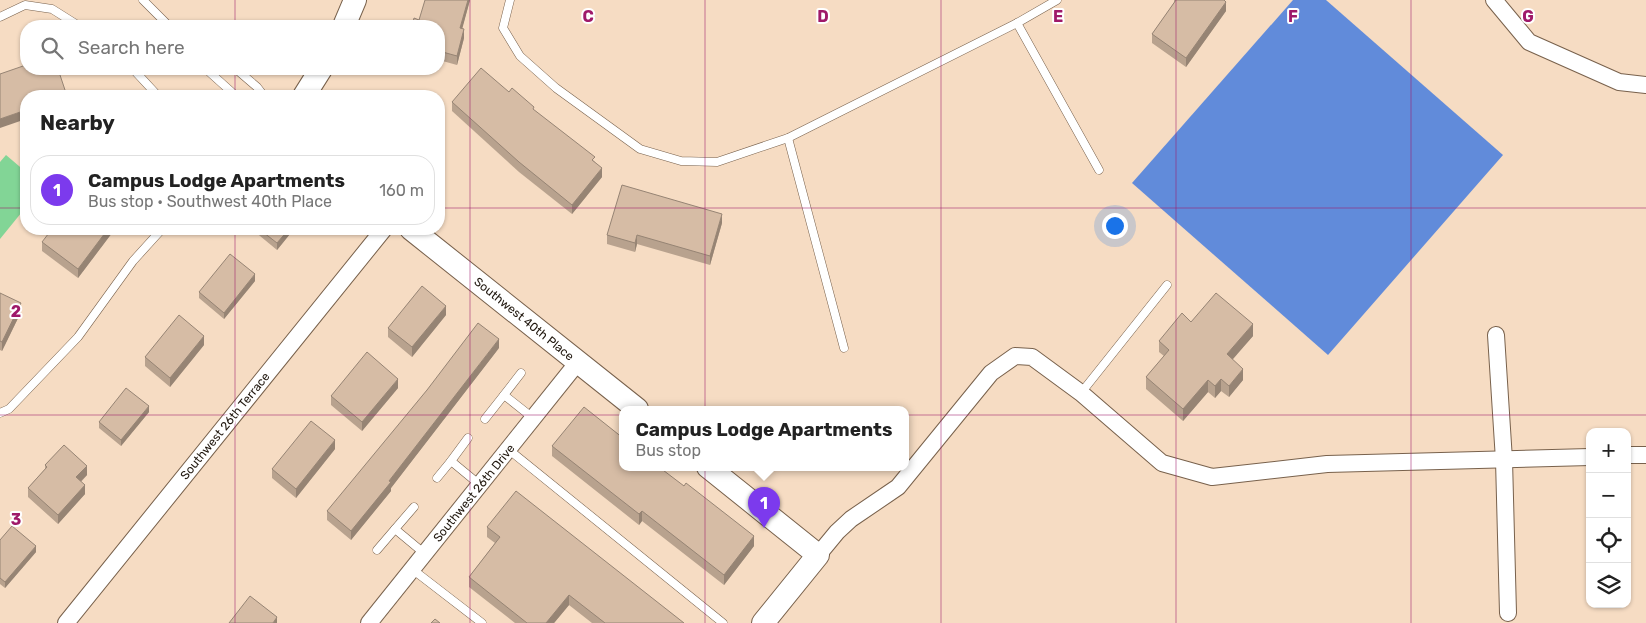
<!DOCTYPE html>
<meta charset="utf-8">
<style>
body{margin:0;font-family:Rubik,sans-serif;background:#f6f6f6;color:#222}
.controls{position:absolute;right:15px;bottom:15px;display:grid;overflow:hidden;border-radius:10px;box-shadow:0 1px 4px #0004}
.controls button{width:45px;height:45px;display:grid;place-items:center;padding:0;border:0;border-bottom:1px solid #e0e0e0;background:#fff;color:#222;font:25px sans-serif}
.you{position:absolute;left:1114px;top:225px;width:18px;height:18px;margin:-12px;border:4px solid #fff;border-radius:50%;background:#1a73e8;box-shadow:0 0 0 8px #1a73e833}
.badge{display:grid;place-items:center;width:32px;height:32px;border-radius:50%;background:#7c3aed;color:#fff;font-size:16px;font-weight:700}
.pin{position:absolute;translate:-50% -41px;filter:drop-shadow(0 1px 2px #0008)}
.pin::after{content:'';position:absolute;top:26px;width:18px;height:15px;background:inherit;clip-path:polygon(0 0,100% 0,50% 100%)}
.popup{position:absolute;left:619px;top:406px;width:290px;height:65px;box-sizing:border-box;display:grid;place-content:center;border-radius:10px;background:#fff;filter:drop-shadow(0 1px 4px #0005);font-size:16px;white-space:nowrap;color:#767676}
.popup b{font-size:19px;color:#222}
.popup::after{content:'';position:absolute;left:50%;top:100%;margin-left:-10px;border:10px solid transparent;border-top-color:#fff}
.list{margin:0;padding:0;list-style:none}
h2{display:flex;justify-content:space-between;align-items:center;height:65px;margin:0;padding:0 20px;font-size:21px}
h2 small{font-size:16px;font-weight:400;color:#767676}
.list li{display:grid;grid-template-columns:32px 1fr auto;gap:15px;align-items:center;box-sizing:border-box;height:70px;margin:0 10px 10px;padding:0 10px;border:1px solid #e0e0e0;border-radius:20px}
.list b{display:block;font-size:19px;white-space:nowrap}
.list p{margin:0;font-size:16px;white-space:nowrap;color:#767676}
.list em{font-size:16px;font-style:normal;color:#767676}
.icon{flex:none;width:28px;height:28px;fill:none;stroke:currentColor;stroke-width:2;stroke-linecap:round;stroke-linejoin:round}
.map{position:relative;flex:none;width:1646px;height:623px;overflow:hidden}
.search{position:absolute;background:#fff;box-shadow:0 1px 4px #0004;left:20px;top:20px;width:425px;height:55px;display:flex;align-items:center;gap:12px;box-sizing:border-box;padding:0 18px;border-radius:20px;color:#767676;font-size:19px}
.panel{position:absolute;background:#fff;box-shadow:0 1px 4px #0004;left:20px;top:90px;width:425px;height:145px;border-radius:20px}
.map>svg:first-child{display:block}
</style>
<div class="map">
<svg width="1646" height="623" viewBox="0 0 1646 623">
<rect width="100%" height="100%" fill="#f6dcc3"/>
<polygon fill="#82d596" points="6,155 26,172 26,207 0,239 0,162"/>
<polygon fill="#618bda" points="1293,0 1326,0 1503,155 1328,355 1132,183"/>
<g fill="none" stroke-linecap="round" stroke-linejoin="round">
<defs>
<g id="lane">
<polyline points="143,0 169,26"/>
<polyline points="510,0 503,28 520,56 556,88 640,149 681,161 717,162 788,138 1017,23 1057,0"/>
<polyline points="0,17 25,5 52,9 79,26"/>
<polyline points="1017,23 1099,170"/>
<polyline points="133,69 158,96"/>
<polyline points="206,69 236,96"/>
<polyline points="236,69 257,87 264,96"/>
<polyline points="788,138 844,348"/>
<polyline points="1081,393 1167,285"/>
<polyline points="504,395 521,373"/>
<polyline points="0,413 9,409 78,337 133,261 162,229"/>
<polyline points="485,419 504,395 533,418"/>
<polyline points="508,449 723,623"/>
<polyline points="451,461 468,438"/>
<polyline points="437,478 451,461 480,485"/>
<polyline points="414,507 395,529 425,554"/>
<polyline points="377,550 395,529"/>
<polyline points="412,569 482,623"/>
</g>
<g id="street">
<polyline points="1494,0 1529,42 1619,82 1646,85"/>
<polyline points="1496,335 1504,460 1508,613"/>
<polyline points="1627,455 1646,455"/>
<polyline points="818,555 837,532 851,519 898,487 991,373 1015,356 1032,357 1081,393 1162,463 1212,477 1327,464 1590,457"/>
<polyline points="66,623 384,229"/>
<polyline points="369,623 578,362"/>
</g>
<g id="secondary">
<polyline points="344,26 355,0"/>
<polyline points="304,96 321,69"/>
<polyline points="411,229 637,409"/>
<polyline points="708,467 818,555 763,623"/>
</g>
</defs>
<use href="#lane" stroke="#78614c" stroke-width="9"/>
<use href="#street" stroke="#78614c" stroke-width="18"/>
<use href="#secondary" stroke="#78614c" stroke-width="24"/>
<use href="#lane" stroke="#fff" stroke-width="8"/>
<use href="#street" stroke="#fff" stroke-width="16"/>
<use href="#secondary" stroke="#fff" stroke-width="22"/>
</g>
<g fill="#b8a28e">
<polygon points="470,0 462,28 464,38 457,65 439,60 439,26 419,20"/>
<polygon points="1174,0 1224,0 1226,11 1186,67 1152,43 1152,34 1174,3"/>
<polygon points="509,92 534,110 595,162 602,177 572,214 519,172 452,111 452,102"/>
<polygon points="722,223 710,265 637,244 635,252 607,244 607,235"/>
<polygon points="115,229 78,278 42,251 42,242"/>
<polygon points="254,229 294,229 277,250 254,231"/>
<polygon points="255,281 224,319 199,298 199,292"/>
<polygon points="0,293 21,312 2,351 0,350"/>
<polygon points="446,315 412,357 388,337 388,328"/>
<polygon points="1191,322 1253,336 1232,359 1243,380 1229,397 1221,391 1215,398 1208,392 1183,421 1146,389 1146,377 1164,356 1159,352 1159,341"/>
<polygon points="204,345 170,387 145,366 145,357"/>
<polygon points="499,348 391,488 391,491 351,540 327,520 327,511"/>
<polygon points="398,388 362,431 331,405 331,396"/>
<polygon points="149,412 121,446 99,428 99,422"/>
<polygon points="552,446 754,546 724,585 642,521 639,525 552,456"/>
<polygon points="335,449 296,498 272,478 272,469"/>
<polygon points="45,465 87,475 81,482 85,494 58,524 28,497 28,488 45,469"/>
<polygon points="487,527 684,623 592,623 569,605 554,623 515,623 469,587 469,577 495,543 487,537"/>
<polygon points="0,540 36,552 5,588 0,584"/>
</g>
<g fill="#968474">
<polygon points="468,0 470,0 460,37 460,28"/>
<polygon points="1226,2 1226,11 1186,67 1186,58"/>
<polygon points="464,29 464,38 457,65 457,56"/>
<polygon points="26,110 26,119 0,128 0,119"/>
<polygon points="602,168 602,177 572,214 572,205"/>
<polygon points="722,214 722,223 710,265 710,256"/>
<polygon points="108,229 115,229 78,278 78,269"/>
<polygon points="289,229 294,229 277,250 277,243"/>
<polygon points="637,235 637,244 635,252 635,243"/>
<polygon points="255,274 255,281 224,319 224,313"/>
<polygon points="21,303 21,312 2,351 2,342"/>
<polygon points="446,306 446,315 412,357 412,347"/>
<polygon points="1253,324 1253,336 1227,366 1227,354"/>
<polygon points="204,336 204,345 170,387 170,378"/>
<polygon points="499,339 499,348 391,488 391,491 351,540 351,531 389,481"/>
<polygon points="1243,369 1243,380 1229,397 1229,386"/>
<polygon points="398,379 398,388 362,431 362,422"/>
<polygon points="1221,379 1221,391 1215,398 1215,386"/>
<polygon points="1208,380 1208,392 1183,421 1183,409"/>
<polygon points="149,406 149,412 121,446 121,440"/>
<polygon points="335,440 335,449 296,498 296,489"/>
<polygon points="87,466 87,475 76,486 76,477"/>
<polygon points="85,485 85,494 58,524 58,515"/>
<polygon points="642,511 642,521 639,525 639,514"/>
<polygon points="754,536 754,546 724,585 724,575"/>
<polygon points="36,546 36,552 5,588 5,582"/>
<polygon points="569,595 569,605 554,623 546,623"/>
<polygon points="277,617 277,623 273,623"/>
</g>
<g fill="#d6bca5" stroke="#968474">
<polygon points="425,0 468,0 460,28 464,29 457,56 439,51 439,26 412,26 414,18 419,20"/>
<polygon points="1176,0 1224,0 1226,2 1186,58 1152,34"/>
<polygon points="26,65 26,69 58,69 67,96 26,96 26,110 0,119 0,74"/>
<polygon points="481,68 509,92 512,88 534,107 533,109 595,157 592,160 602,168 572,205 519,162 452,102"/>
<polygon points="622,185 722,214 710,256 637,235 635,243 607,235"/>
<polygon points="52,229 108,229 78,269 42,242"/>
<polygon points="259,229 289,229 277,243"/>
<polygon points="230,254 255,274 224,313 199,292"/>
<polygon points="422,286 446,306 412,347 388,328"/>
<polygon points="0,293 21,303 2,342 0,341"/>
<polygon points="1216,293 1253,324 1227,354 1243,369 1229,386 1221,379 1215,386 1208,380 1183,409 1146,377 1169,350 1159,341 1182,313 1191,322"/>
<polygon points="179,315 204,336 170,378 145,357"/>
<polygon points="478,323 499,339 389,481 391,482 351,531 327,511 427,390"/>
<polygon points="367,352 398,379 362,422 331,396"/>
<polygon points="126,388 149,406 121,440 99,422"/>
<polygon points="584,407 623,438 623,467 659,467 684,486 686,483 754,536 724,575 642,511 639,514 552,446"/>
<polygon points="311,421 335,440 296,489 272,469"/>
<polygon points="64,445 87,466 76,477 85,485 58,515 28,488 47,467 45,465"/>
<polygon points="516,491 684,623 605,623 569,595 546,623 527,623 469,577 500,537 487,527"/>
<polygon points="12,526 36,546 5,582 0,578 0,540"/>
<polygon points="250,596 277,617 273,623 229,623"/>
<polygon points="435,619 440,623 431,623"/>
</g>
<path fill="none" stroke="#9f1969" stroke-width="1" stroke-opacity="0.55" d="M235 0V26M470 0V623M705 0V623M941 0V623M1176 0V623M1411 0V623M235 69V96M0 208H26M439 208H1646M235 229V623M0 415H1646"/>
<g text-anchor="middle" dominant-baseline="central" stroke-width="4" stroke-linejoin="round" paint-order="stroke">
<g font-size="12" fill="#1f160d" stroke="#fff">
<text transform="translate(524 319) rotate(39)">Southwest 40th Place</text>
<text transform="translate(225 426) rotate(-51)">Southwest 26th Terrace</text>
<text transform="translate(474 493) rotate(-51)">Southwest 26th Drive</text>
</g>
</g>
<g font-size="16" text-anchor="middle" font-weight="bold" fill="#9f1969" stroke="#fff" stroke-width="4" stroke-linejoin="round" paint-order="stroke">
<text x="588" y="22">C</text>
<text x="823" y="22">D</text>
<text x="1058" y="22">E</text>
<text x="1293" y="22">F</text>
<text x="1528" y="22">G</text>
<text x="16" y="317">2</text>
<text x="16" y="525">3</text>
</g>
</svg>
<div class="controls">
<button>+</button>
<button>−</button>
<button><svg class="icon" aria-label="locate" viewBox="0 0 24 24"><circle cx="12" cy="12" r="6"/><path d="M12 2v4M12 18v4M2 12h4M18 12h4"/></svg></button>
<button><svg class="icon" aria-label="layers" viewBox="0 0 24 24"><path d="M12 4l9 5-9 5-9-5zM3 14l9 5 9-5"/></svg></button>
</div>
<div class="you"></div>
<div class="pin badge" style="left:764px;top:528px">1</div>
<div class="popup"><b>Campus Lodge Apartments</b>Bus stop</div>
<div class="search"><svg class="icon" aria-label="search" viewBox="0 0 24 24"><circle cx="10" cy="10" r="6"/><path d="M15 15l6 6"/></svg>Search here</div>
<section class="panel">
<h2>Nearby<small></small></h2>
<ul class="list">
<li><span class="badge">1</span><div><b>Campus Lodge Apartments</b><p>Bus stop · Southwest 40th Place</p></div><em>160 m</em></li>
</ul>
</section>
</div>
